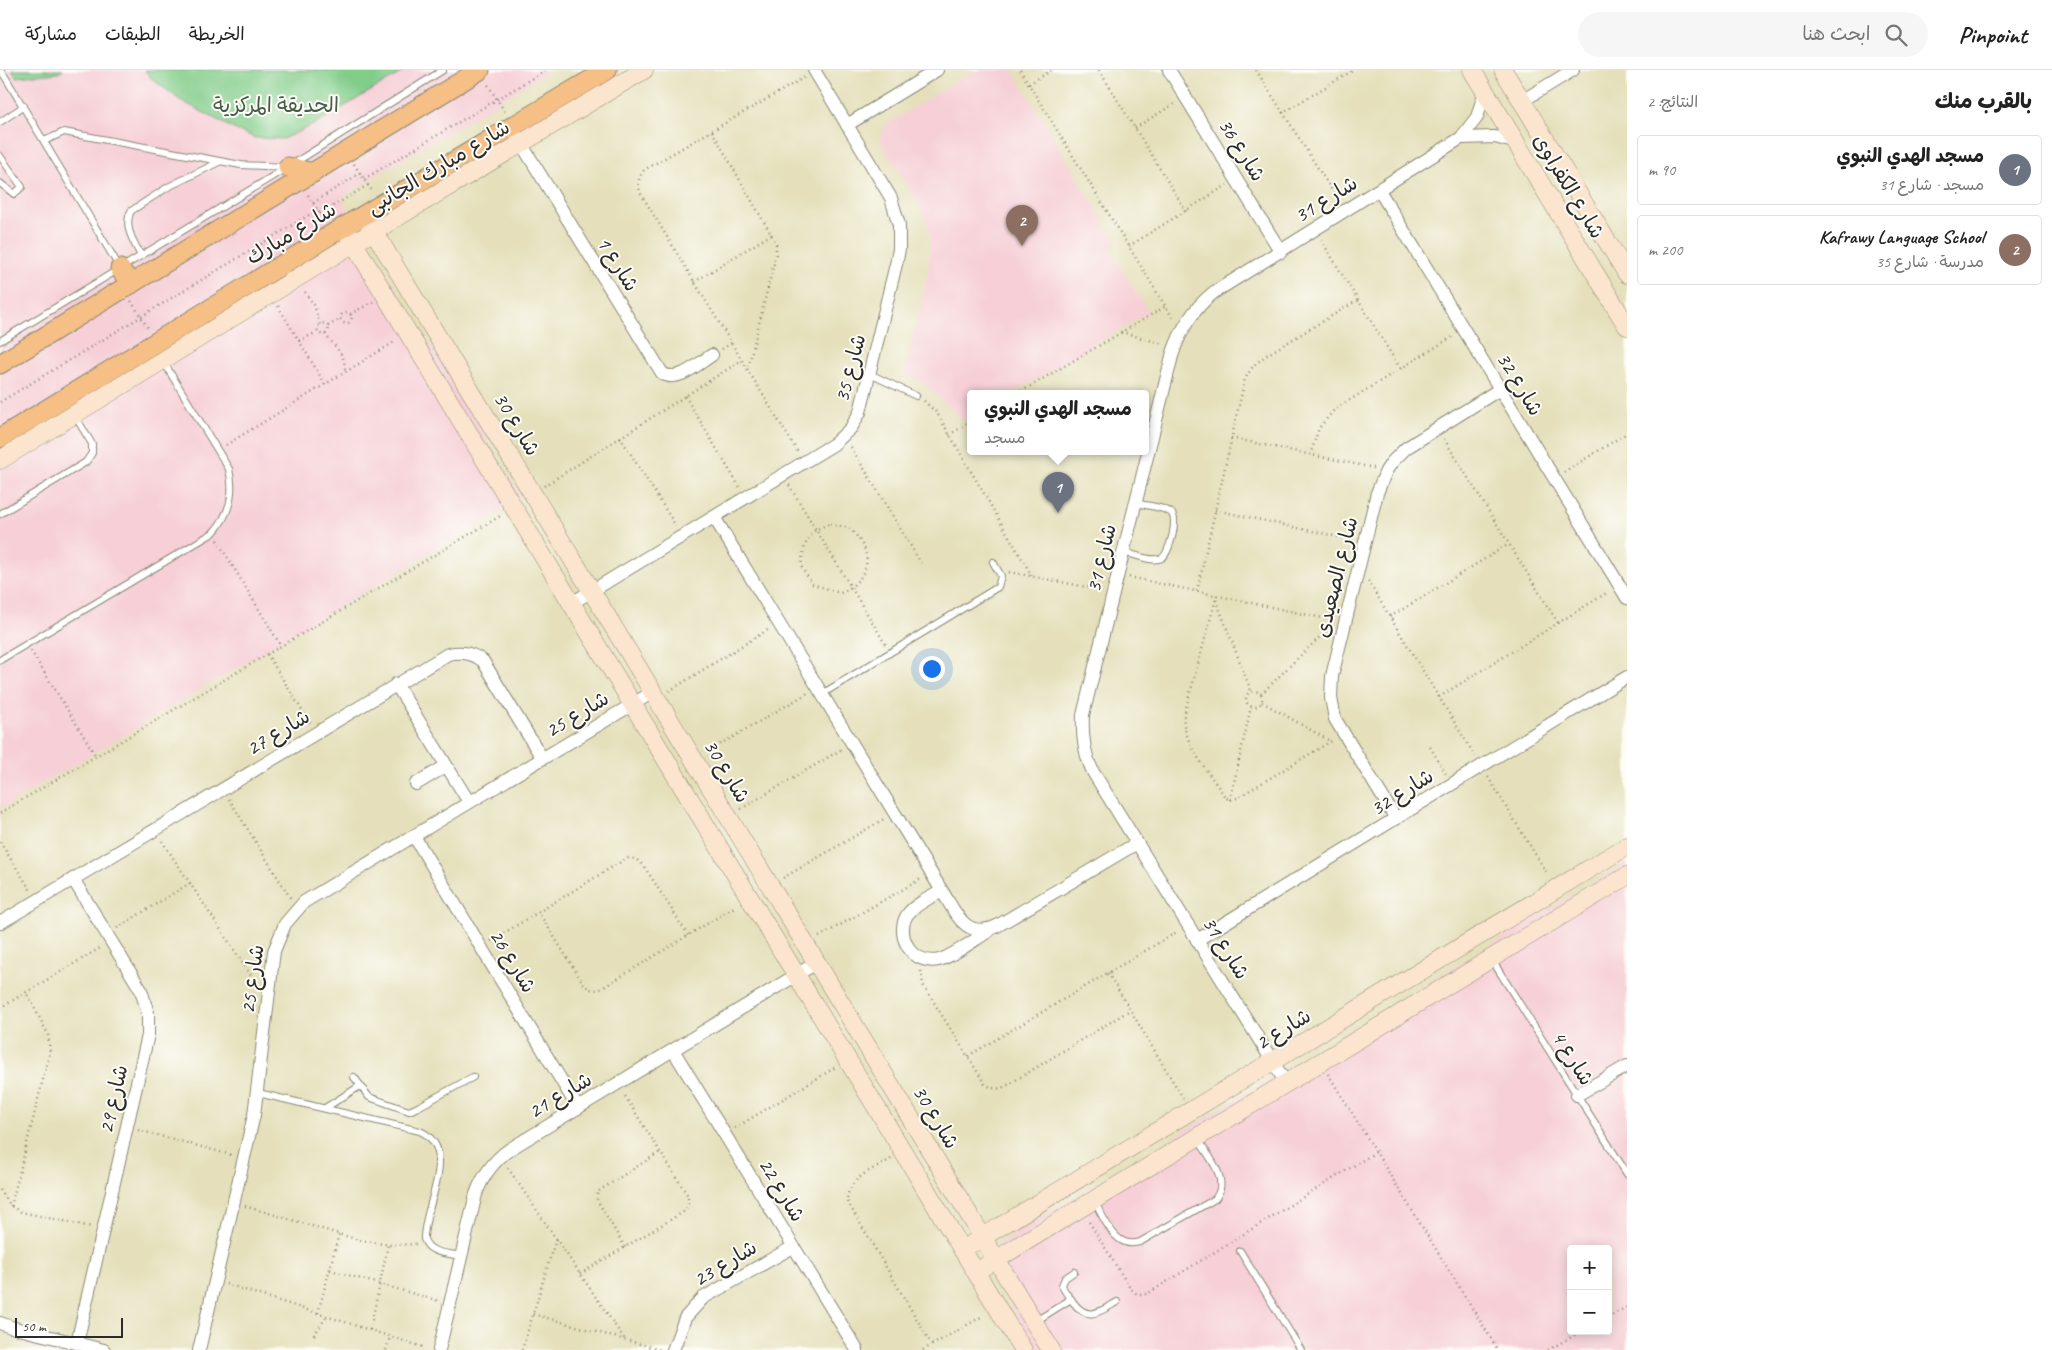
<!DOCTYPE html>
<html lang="ar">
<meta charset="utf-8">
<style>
body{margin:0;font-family:Caveat,"Playpen Sans Arabic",sans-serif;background:#f6f6f6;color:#222;direction:rtl}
.controls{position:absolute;right:15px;bottom:15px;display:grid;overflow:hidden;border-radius:5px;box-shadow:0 2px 12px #0003}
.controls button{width:45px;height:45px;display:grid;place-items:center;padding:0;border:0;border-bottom:1px solid #e0e0e0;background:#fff;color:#222;font:25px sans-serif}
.scale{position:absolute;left:15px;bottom:12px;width:108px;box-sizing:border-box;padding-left:5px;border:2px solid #2b2b2b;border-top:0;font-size:14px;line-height:18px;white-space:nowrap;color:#2b2b2b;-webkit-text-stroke:4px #fdfcf7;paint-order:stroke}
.you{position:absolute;left:931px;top:598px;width:18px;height:18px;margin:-12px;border:4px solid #fff;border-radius:50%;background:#1a73e8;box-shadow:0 0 0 8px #1a73e833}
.badge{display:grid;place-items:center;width:32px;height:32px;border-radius:50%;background:#db2777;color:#fff;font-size:16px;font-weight:700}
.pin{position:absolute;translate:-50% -41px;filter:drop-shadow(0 1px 2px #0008)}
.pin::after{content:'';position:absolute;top:26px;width:18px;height:15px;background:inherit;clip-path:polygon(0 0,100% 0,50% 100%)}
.popup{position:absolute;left:967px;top:320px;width:182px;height:65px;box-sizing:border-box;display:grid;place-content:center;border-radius:5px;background:#fff;filter:drop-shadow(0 1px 4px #0005);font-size:16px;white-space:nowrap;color:#767676}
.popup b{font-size:19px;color:#222}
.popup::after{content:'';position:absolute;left:50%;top:100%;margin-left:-10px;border:10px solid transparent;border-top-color:#fff}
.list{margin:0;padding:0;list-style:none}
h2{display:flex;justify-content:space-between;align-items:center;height:65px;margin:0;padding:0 20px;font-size:21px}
h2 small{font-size:16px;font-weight:400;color:#767676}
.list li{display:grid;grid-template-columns:32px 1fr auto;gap:15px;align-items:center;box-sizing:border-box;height:70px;margin:0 10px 10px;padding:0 10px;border:1px solid #e0e0e0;border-radius:5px}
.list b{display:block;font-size:19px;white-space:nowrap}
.list p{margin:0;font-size:16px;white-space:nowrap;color:#767676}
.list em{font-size:16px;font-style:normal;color:#767676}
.icon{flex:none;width:28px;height:28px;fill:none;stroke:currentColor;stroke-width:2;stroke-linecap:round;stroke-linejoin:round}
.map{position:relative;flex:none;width:1627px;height:1280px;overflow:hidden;direction:ltr}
header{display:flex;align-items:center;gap:30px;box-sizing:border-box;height:70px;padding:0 25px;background:#fff;border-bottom:1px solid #e0e0e0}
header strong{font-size:24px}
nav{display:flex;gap:28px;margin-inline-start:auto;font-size:18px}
.search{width:350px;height:45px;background:#f6f6f6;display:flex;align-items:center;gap:12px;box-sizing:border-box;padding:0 18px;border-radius:28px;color:#767676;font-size:19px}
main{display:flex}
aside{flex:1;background:#fff}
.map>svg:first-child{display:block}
</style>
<header>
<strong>Pinpoint</strong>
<div class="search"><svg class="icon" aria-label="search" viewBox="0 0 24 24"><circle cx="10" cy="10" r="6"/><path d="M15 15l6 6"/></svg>ابحث هنا</div>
<nav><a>الخريطة</a><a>الطبقات</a><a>مشاركة</a></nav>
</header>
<main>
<aside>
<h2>بالقرب منك<small>النتائج: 2</small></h2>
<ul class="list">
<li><span class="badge" style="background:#6b7280">1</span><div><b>مسجد الهدي النبوي</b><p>مسجد · شارع 31</p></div><em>90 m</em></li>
<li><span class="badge" style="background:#8d6e63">2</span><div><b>Kafrawy Language School</b><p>مدرسة · شارع 35</p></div><em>200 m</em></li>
</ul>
</aside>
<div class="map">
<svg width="1627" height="1280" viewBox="0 0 1627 1280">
<rect width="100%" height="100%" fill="#fdfcf7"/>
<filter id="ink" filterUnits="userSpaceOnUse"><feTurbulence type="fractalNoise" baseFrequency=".02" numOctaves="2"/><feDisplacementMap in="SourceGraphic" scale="10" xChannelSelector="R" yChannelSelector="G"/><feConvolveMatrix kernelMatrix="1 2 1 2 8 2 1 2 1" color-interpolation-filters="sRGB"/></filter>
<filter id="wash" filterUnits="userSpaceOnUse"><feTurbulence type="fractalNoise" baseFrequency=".0096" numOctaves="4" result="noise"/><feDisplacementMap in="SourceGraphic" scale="20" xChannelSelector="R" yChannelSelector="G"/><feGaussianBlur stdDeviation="1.12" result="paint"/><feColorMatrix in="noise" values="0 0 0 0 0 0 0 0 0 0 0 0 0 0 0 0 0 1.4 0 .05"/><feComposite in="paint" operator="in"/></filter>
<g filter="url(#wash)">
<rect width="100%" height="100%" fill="#e5e0bb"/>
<g fill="#f6cfd7" fill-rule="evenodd">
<polygon points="0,0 551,0 341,127 522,428 0,739"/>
<polygon points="974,0 1012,0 1117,174 1109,179 1149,242 1011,324 970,324 970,348 965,351 917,308 904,304 928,203 930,171 928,155 920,136 884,78 880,69 883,59 886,55"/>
<path d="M1627 792V1280H1037L980 1185ZM1571 1179H1608V1261H1571Z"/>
</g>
<g fill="#83cd8b" stroke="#577c5b">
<polygon points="12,0 63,0 58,3 16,7"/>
<polygon points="145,0 406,0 313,55 283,69 255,68 234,59 180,30 151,8"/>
</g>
</g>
<g filter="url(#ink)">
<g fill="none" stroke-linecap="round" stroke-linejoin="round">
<defs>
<g id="lane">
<polyline points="1,0 120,198"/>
<polyline points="0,52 24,36"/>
<polyline points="44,71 64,62 241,95 287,97"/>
<polyline points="0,86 22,117 14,124 0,113"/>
<path d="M141 186C134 172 123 157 131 141L168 117 219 92"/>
<polyline points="0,271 288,97 443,0"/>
<polyline points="870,304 916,326"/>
<polyline points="0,444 86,392 92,383 92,374 75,346"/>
<path d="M1124 482C1133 484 1152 493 1162 488 1169 484 1180 447 1170 442 1161 436 1146 436 1136 433"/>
<path d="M0 590 213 463C230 444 235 424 229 399L163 291"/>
<polyline points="822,624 998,517 1001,506 993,492"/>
<polyline points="1492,890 1627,1104"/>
<polyline points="354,1007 369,1027 409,1041 418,1037 473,1007"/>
<path d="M258 1023 420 1061C461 1080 423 1136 424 1169 429 1184 447 1183 461 1186"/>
<polyline points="325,1038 360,1016"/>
<path d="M1094 1131C1105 1149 1115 1180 1140 1172L1215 1129C1231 1110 1208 1086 1198 1069"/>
<polyline points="1240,1181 1301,1280"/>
<path d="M1074 1202 1065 1208 1062 1215C1064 1222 1069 1226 1073 1232 1088 1252 1099 1242 1117 1232"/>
<polyline points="1036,1251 1071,1229"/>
</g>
<g id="street">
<polyline points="1169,0 1281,182"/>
<polyline points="1522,31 1573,0"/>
<polyline points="847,55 937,0"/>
<path d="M511 57 662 303C677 314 699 293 712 285"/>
<polyline points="1461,68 1495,67 1517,73"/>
<polyline points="1379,120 1627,528"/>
<path d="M714 447 942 821C956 843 965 870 997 856L1137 773"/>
<polyline points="572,533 834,374 851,358 860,342 897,190 899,179 899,155 891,128 814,0"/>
<polyline points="396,614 469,732"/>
<polyline points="416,714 446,696"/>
<polyline points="1396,749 1335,649 1331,628 1332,606 1377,423 1386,401 1392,392 1406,378 1500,319"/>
<polyline points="414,766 578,1038"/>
<polyline points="73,809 141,920 148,943 148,965 77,1273"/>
<path d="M942 821C931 827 914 835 907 845 894 867 914 896 939 890 952 887 977 868 989 861"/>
<path d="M0 853 448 584C462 581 472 583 483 591L542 688"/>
<polyline points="1197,870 1627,607"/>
<polyline points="673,980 857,1280"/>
<path d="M1286 1013 1093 702C1084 683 1082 666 1083 645L1172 286C1180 260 1192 240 1213 223L1461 68 1477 47 1485 21"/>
<polyline points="1577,1025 1627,996"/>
<polyline points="0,1253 11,1257 104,1280"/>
<polyline points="199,1280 254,1045 274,881 285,854 304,832 653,622"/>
<path d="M439 1280 476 1124C483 1105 493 1091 510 1079L816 893"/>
<polyline points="673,1280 685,1248 703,1228 793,1177"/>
</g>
<g id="secondary">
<polyline points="1472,0 1627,256"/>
<polyline points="1503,0 1627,204"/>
<polyline points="364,145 1051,1280"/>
<polyline points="344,157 1023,1280"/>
<polyline points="0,390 354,173 644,0"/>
<polyline points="973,1173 1627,776"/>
<polyline points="987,1195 1627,806"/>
</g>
<g id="primary">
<polyline points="288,97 313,103"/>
<polyline points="120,199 131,214"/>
<polyline points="0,294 480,0"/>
<polyline points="0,368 332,164 607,0"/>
</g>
</defs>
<use href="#lane" stroke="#888673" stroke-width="8"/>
<use href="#street" stroke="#888673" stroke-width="14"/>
<use href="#secondary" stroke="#888673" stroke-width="19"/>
<use href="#primary" stroke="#888673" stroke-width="21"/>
<g stroke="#888673" stroke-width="2.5" stroke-dasharray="1 4" stroke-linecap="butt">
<polyline points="1020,0 1174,250"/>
<polyline points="1099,0 1186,141"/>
<polyline points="1256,0 1338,130"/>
<polyline points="1029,14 1052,0"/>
<polyline points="488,15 505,42"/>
<polyline points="1282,43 1354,0"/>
<polyline points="1135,58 1174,34"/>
<polyline points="712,61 776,173 776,185 748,298"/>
<polyline points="354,94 372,121"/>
<polyline points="364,109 546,0"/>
<polyline points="308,125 324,150"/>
<polyline points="313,133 360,103"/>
<polyline points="320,144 368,115"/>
<polyline points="1321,170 1400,298"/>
<polyline points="1129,176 1227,115"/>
<polyline points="694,212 772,164"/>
<polyline points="305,222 314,235 320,254"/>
<polyline points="131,231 148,258"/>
<polyline points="278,236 325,314"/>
<circle cx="346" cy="248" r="5.5"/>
<polyline points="350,244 373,232"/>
<circle cx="323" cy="259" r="5.5"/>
<polyline points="328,256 341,249"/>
<polyline points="1121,262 1163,274"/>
<path d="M325 264C335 277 346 284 345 302"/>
<polyline points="299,271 317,262"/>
<polyline points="722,279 731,273"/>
<polyline points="1017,324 1166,236"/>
<polyline points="685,326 740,418"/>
<polyline points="924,331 937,343 1032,506"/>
<polyline points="0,332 317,140"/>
<polyline points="949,365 970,352"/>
<polyline points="620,367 676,456"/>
<polyline points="1231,368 1374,398"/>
<polyline points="1444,369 1558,553"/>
<polyline points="226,375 396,271"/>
<polyline points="851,377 921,493"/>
<path d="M797 381 641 124C637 115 638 108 644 100L805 7"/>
<polyline points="1310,385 1319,358 1335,339 1452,267"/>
<polyline points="1564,402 1627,363"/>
<polyline points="789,415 886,575"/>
<polyline points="544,416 742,290"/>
<polyline points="1215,440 1353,470"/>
<path d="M830 454 849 458C856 464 864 475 866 484 870 500 855 518 840 523L812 514 801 496C804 474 807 460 830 454Z"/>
<polyline points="217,470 281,576"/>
<polyline points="1009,502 1102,520"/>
<polyline points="1129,507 1332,550"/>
<polyline points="1368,511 1475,686"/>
<polyline points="1197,521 1245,309 1253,296 1265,286 1358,230"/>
<path d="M1217 525 1184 645C1180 671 1212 706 1225 727L1230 730 1237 728 1333 670"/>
<polyline points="1216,530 1251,621"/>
<polyline points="1390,547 1509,474"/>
<polyline points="31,581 96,686"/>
<polyline points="267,584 310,653"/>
<circle cx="1254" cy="629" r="8"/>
<polyline points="669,621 769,559"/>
<polyline points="1261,624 1330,557"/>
<polyline points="1439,627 1608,522"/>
<polyline points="1262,632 1330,671"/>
<polyline points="1430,677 1446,704"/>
<polyline points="707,682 808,623"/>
<polyline points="1488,707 1548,805"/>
<polyline points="229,729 291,829"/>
<polyline points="1230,730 1251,637"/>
<polyline points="741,739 842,679"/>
<polyline points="0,743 502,445"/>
<polyline points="162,771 256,913"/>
<polyline points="0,772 31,821"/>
<polyline points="783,808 884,749"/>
<polyline points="538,841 583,913 589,919 599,920 736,836"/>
<polyline points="117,858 190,813"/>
<polyline points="819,867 921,809"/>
<polyline points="491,871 627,788 636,789 644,796 688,865"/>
<path d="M921 901 923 915 985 1014C992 1019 998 1020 1006 1016L1130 940"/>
<polyline points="1108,903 1183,1028"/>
<polyline points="0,938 100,878"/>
<polyline points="968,986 1177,862"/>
<polyline points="1328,1004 1498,1280"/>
<polyline points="735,1058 836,997"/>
<polyline points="138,1060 232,1085"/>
<path d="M891 1089C874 1099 847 1108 847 1131L932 1275"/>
<polyline points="508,1098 625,1270"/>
<polyline points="0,1120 11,1136 21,1142 92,1157"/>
<polyline points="11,1136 50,982 48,964 26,922"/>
<polyline points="245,1136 359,1170 391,1175 417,1174"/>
<polyline points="1089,1152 1130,1218 1137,1224 1147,1224 1376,1082"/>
<polyline points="625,1177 597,1130 597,1122 660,1082"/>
<polyline points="330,1200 439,1231"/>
<polyline points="580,1204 685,1141 688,1134 688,1126 623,1023"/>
<polyline points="226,1214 426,1278"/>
<polyline points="318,1243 339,1164"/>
<polyline points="533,1244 661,1280"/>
<polyline points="1608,1247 1627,1237"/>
<polyline points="370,1260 388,1175"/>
<polyline points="314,1265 327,1246"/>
<polyline points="386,1280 390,1267"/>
<polyline points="522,1280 556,1169"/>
<polyline points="923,1280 983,1246"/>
<polyline points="1548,1280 1582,1261"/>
</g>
<use href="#lane" stroke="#fff" stroke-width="6"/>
<use href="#street" stroke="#fff" stroke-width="12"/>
<use href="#secondary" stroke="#fbe5cf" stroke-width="18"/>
<use href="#primary" stroke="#f5bf86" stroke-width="19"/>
</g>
</g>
<g text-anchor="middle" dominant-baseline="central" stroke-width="4" stroke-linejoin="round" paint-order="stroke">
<g font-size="21" fill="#455c48" stroke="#fdfcf7">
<text x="276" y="35">الحديقة المركزية</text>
</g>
<g font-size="21" fill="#2b2b2b" stroke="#fdfcf7">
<text transform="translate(1242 80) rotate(58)">شارع 36</text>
<text transform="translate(438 97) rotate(-31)">شارع مبارك الجانبى</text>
<text transform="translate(1569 116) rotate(59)">شارع الكفراوى</text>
<text transform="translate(1326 129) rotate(-32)">شارع 31</text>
<text transform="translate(291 163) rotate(-31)">شارع مبارك</text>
<text transform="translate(618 194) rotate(58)">شارع 1</text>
<text transform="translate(850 298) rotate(-75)">شارع 35</text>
<text transform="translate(1520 314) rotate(59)">شارع 32</text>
<text transform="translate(517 354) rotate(59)">شارع 30</text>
<text transform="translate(1101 488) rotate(-76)">شارع 31</text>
<text transform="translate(1336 507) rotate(-76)">شارع الصعيدى</text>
<text transform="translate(577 644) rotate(-31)">شارع 25</text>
<text transform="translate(278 662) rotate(-31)">شارع 27</text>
<text transform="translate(727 701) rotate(59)">شارع 30</text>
<text transform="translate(1402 722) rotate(-32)">شارع 32</text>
<text transform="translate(1226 878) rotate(58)">شارع 31</text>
<text transform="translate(513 891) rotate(59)">شارع 26</text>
<text transform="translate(252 909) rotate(-82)">شارع 25</text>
<text transform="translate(1283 959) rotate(-31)">شارع 2</text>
<text transform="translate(1573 988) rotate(58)">شارع 4</text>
<text transform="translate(560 1025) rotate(-31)">شارع 21</text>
<text transform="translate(113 1029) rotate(-77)">شارع 29</text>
<text transform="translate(936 1047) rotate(59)">شارع 30</text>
<text transform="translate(782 1120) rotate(59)">شارع 22</text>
<text transform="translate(725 1193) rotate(-31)">شارع 23</text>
</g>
</g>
</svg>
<div class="controls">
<button>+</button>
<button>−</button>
</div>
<div class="scale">50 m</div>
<div class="you"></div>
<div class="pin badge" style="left:1058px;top:443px;background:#6b7280">1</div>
<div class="popup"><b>مسجد الهدي النبوي</b>مسجد</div>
<div class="pin badge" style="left:1022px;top:176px;background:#8d6e63">2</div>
</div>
</main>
